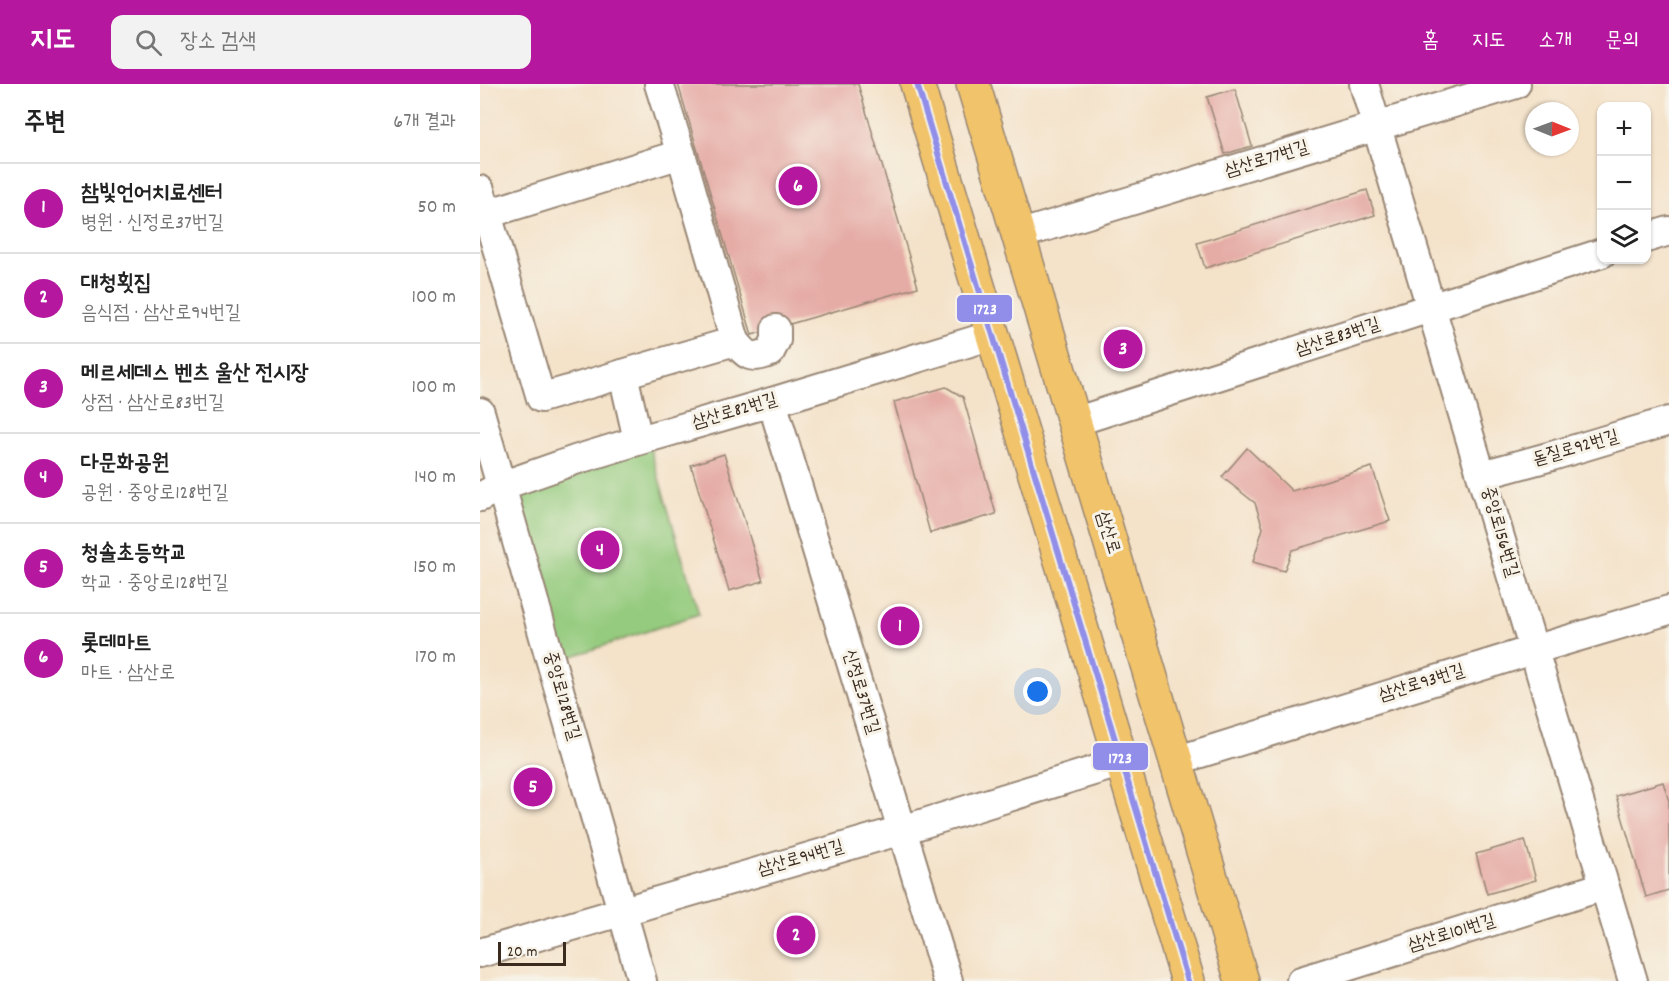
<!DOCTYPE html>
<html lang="ko">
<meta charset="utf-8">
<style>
body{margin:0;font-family:Dekko,"Poor Story",sans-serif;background:#f2f2f2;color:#222}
.controls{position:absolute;right:18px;top:18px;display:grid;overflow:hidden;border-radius:12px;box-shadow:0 2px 4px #0004}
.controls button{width:54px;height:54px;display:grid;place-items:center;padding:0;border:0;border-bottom:2px solid #e0e0e0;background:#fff;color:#222;font:30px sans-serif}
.compass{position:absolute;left:1045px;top:18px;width:54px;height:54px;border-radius:50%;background:#fff;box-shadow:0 2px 4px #0004;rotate:91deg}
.scale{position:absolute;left:18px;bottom:15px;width:68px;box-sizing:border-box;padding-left:6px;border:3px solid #3b2a1e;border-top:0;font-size:16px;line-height:21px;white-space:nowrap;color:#3b2a1e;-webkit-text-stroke:4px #f7f3e8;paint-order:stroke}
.you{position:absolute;left:558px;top:608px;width:21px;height:21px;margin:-15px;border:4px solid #fff;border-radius:50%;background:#1a73e8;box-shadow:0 0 0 9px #1a73e833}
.badge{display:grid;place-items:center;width:39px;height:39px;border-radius:50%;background:#b5179e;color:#fff;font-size:20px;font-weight:700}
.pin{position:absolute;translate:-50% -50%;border:3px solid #fff;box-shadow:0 2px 6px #0006}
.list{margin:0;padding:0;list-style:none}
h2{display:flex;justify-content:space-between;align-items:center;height:78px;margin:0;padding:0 24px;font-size:26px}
h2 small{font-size:20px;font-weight:400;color:#767676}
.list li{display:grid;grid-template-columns:39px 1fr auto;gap:18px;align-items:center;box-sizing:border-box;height:90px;padding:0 24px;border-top:2px solid #e0e0e0}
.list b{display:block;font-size:22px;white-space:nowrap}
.list p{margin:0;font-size:20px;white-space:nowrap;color:#767676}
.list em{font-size:20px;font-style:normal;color:#767676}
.icon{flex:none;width:33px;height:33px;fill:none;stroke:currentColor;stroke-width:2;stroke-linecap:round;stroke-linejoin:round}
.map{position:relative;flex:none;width:1189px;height:897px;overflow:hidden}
header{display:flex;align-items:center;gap:36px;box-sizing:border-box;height:84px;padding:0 30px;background:#b5179e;color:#fff}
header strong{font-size:28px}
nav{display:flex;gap:33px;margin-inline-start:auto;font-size:21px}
.search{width:420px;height:54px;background:#f2f2f2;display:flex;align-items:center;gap:15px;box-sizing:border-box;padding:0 21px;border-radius:12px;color:#767676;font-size:22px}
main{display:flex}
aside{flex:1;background:#fff}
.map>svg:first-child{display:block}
</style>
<header>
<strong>지도</strong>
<div class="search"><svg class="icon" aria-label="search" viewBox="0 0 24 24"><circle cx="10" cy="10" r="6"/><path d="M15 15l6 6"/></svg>장소 검색</div>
<nav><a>홈</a><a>지도</a><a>소개</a><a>문의</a></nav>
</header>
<main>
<aside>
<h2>주변<small>6개 결과</small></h2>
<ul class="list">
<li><span class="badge">1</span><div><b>참빛언어치료센터</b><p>병원 · 신정로37번길</p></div><em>50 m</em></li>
<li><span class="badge">2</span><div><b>대청횟집</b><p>음식점 · 삼산로94번길</p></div><em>100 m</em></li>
<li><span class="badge">3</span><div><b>메르세데스 벤츠 울산 전시장</b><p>상점 · 삼산로83번길</p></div><em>100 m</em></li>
<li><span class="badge">4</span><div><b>다문화공원</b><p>공원 · 중앙로128번길</p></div><em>140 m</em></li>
<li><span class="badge">5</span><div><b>청솔초등학교</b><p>학교 · 중앙로128번길</p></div><em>150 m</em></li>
<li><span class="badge">6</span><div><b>롯데마트</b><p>마트 · 삼산로</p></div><em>170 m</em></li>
</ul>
</aside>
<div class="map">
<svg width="1189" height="897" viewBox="0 0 1189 897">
<rect width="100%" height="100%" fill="#f7f3e8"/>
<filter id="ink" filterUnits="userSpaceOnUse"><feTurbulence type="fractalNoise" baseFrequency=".0167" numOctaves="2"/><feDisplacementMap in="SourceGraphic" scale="12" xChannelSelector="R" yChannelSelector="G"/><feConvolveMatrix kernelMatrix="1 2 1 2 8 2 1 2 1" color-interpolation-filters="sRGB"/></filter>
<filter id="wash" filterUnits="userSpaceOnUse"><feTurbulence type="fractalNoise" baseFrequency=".008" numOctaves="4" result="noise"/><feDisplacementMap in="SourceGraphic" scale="24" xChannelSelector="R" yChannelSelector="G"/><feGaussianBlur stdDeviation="1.35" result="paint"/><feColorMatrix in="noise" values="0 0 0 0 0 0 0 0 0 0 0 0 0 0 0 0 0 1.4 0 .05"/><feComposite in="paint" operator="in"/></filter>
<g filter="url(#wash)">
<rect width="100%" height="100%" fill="#f4e2c9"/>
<polygon fill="#94cb7e" stroke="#687a4e" stroke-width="1.5" points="167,354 219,530 72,579 21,402"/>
<g id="blocks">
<g fill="#e5aba5">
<polygon points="198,0 378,0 438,203 272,251"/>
<polygon points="755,5 772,62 745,70 727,13"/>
<polygon points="887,106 895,131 725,184 717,159"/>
<polygon points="466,303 483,313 516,430 450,449 414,318"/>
<polygon points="767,364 812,407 892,383 910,437 812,466 804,487 773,478 783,444 775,419 742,393"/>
<polygon points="244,370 283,497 249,507 211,381"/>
<polygon points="1183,698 1189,717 1189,806 1166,813 1136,712"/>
<polygon points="1045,756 1056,796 1007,810 996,770"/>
</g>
</g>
</g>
<g filter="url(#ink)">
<use href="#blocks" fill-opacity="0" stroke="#988674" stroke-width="1.5"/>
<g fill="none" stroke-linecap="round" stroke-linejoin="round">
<defs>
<g id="minor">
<polyline points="884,0 1153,897"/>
<polyline points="0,106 61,314 255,257 201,70"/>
<polyline points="0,132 201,70 179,0"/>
<polyline points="538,151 1036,0"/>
<polyline points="1166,154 1189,147"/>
<path d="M255 257C267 272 271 276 290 268L296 256V245"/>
<polyline points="143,290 158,356"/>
<polyline points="292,318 468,897"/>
<polyline points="0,328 162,897"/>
<polyline points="594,338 1122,169"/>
<polyline points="1002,391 1072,372 1189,337"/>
<polyline points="0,413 21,402 95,376 167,354 292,318 513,251"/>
<polyline points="695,677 1053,566 1189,526"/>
<polyline points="0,869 422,746 642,678"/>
<polyline points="821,897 1124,802"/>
</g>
<g id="major">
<polyline points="437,0 708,897"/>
<polyline points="493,0 762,897"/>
</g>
</defs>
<use href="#minor" stroke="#988674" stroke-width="32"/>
<use href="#major" stroke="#988674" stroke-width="36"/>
<use href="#minor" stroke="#fff" stroke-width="28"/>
<use href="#major" stroke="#f1c36a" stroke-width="33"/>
<defs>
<polyline id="bus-1" points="437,0 708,897"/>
</defs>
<use href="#bus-1" stroke="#f7f3e8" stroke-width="10"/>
<use href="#bus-1" stroke="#908ee8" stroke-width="6"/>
</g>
</g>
<g text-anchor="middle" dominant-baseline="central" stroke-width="6" stroke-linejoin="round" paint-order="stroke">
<g font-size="18" fill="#3b2a1e" stroke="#f7f3e8">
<text transform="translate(787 76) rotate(-17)">삼산로77번길</text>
<text transform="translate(858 254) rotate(-18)">삼산로83번길</text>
<text transform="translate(255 328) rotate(-16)">삼산로82번길</text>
<text transform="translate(1096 365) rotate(-16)">돋질로92번길</text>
<text transform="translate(1019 448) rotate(74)">중앙로156번길</text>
<text transform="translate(627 449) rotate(73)">삼산로</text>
<text transform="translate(942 600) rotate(-17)">삼산로93번길</text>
<text transform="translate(380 608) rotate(73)">신정로37번길</text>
<text transform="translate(81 612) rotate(74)">중앙로128번길</text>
<text transform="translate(321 775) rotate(-16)">삼산로94번길</text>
<text transform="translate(972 850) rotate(-17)">삼산로101번길</text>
</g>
</g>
<g stroke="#f7f3e8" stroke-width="2">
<rect x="476" y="210" width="57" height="29" rx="6" fill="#908ee8"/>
<rect x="612" y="658" width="57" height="29" rx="6" fill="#908ee8"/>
</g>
<g font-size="16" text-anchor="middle" font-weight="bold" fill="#fff">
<text x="505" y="230">1723</text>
<text x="640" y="679">1723</text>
</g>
</svg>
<div class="controls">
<button>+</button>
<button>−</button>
<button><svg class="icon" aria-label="layers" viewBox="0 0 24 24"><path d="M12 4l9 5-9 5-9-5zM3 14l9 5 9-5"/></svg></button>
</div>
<svg class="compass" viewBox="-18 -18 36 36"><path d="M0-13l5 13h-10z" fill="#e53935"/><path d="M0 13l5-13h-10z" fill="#767676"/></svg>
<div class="scale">20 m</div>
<div class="you"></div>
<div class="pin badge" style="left:420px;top:542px">1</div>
<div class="pin badge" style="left:316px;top:851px">2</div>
<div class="pin badge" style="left:643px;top:265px">3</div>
<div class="pin badge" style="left:120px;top:466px">4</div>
<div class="pin badge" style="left:53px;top:703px">5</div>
<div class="pin badge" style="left:318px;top:102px">6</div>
</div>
</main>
